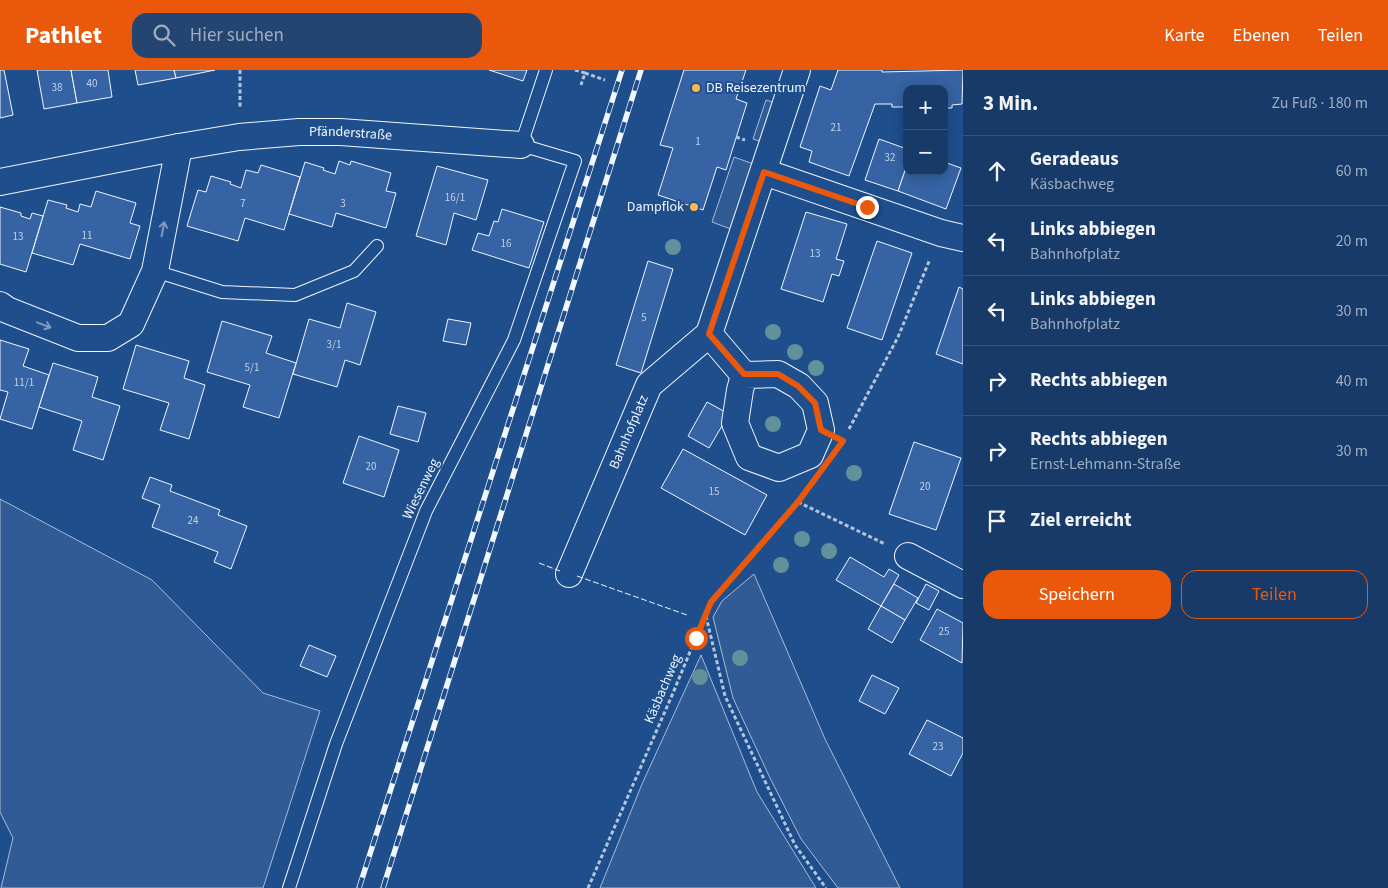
<!DOCTYPE html>
<html lang="de">
<meta charset="utf-8">
<style>
body{margin:0;font-family:"Source Sans 3",sans-serif;background:#244571;color:#f1f3f6}
.controls{position:absolute;right:15px;top:15px;display:grid;overflow:hidden;border-radius:10px;box-shadow:0 2px 12px #0003}
.controls button{width:45px;height:45px;display:grid;place-items:center;padding:0;border:0;border-bottom:1px solid #36547d;background:#173a69;color:#f1f3f6;font:25px sans-serif}
.stop{position:absolute;width:15px;height:15px;margin:-11px;border:4px solid #ea580c;border-radius:50%;background:#fff}
.stop.end{background:#ea580c;border-color:#fff;box-shadow:0 1px 5px #0008}
.list{margin:0;padding:0;list-style:none}
h2{display:flex;justify-content:space-between;align-items:center;height:65px;margin:0;padding:0 20px;font-size:21px}
h2 small{font-size:16px;font-weight:400;color:#9eadc0}
.list li{display:grid;grid-template-columns:32px 1fr auto;gap:15px;align-items:center;box-sizing:border-box;height:70px;padding:0 20px;border-top:1px solid #36547d}
.list b{display:block;font-size:19px;white-space:nowrap}
.list p{margin:0;font-size:16px;white-space:nowrap;color:#9eadc0}
.list em{font-size:16px;font-style:normal;color:#9eadc0}
.actions{display:flex;gap:10px;padding:15px 20px}
.actions a{flex:1;padding:11px 0;border:1px solid #ea580c;border-radius:15px;text-align:center;font-size:18px;color:#ea580c}
.actions .main{background:#ea580c;color:#fff}
.icon{flex:none;width:28px;height:28px;fill:none;stroke:currentColor;stroke-width:2;stroke-linecap:round;stroke-linejoin:round}
.map{position:relative;flex:none;width:963px;height:818px;overflow:hidden}
header{display:flex;align-items:center;gap:30px;box-sizing:border-box;height:70px;padding:0 25px;background:#ea580c;color:#fff}
header strong{font-size:24px}
nav{display:flex;gap:28px;margin-inline-start:auto;font-size:18px}
.search{width:350px;height:45px;background:#244571;display:flex;align-items:center;gap:12px;box-sizing:border-box;padding:0 18px;border-radius:15px;color:#9eadc0;font-size:19px}
main{display:flex}
aside{flex:1;background:#173a69}
.map>svg:first-child{display:block}
</style>
<header>
<strong>Pathlet</strong>
<div class="search"><svg class="icon" aria-label="search" viewBox="0 0 24 24"><circle cx="10" cy="10" r="6"/><path d="M15 15l6 6"/></svg>Hier suchen</div>
<nav><a>Karte</a><a>Ebenen</a><a>Teilen</a></nav>
</header>
<main>
<div class="map">
<svg width="963" height="818" viewBox="0 0 963 818">
<rect width="100%" height="100%" fill="#1f4e8c"/>
<g fill="#305b95" stroke="#a8bbd7">
<polygon points="766,30 782,35 770,74 753,69"/>
<polygon points="734,87 759,96 736,161 712,152"/>
<polygon points="0,429 152,510 263,623 320,641 263,818 1,818 13,768 0,742"/>
<polygon points="754,504 825,669 900,818 838,818 801,769 770,708 733,628 713,547 722,531"/>
<polygon points="701,585 757,722 816,818 600,818 642,714"/>
</g>
<g fill="#3563a3" stroke="#f2f6ff">
<polygon points="0,0 4,0 13,45 0,48"/>
<polygon points="37,0 71,0 77,33 44,39"/>
<polygon points="71,0 108,0 112,27 77,33"/>
<polygon points="135,0 174,0 176,8 138,15"/>
<polygon points="174,0 215,0 176,8"/>
<polygon points="489,0 527,0 523,11"/>
<polygon points="684,0 746,0 736,29 747,33 726,100 717,97 703,140 658,125 673,78 660,75"/>
<polygon points="838,0 882,0 882,2 963,0 962,34 952,35 952,38 944,38 944,19 907,19 907,37 892,37 892,34 875,34 849,106 809,92 812,81 800,77 820,16 831,20"/>
<polygon points="879,69 907,79 907,95 898,121 865,110"/>
<polygon points="339,91 350,95 351,91 391,103 386,121 396,123 386,158 336,143 332,157 289,144 305,92 324,98 323,100 335,104"/>
<polygon points="944,92 961,98 946,139 898,121 907,95 907,101 944,101"/>
<polygon points="261,95 300,107 284,160 245,148 238,171 187,156 198,120 206,122 211,106 231,112 230,114 241,118 246,100 258,103"/>
<polygon points="437,96 488,110 476,150 454,143 446,175 416,166"/>
<polygon points="96,121 136,133 130,153 140,156 130,189 80,174 73,195 32,183 48,130 67,135 66,138 78,142 80,134 91,137"/>
<polygon points="0,137 21,143 21,146 30,149 32,143 43,146 26,202 0,194"/>
<polygon points="502,139 544,152 529,198 472,180 478,163 489,166 494,151 498,152"/>
<polygon points="806,142 847,154 836,189 844,191 839,206 832,204 823,232 781,219"/>
<polygon points="877,171 912,183 882,270 847,258"/>
<polygon points="648,191 673,199 641,303 616,295"/>
<polygon points="959,217 963,219 963,294 936,284"/>
<polygon points="347,233 376,242 360,295 345,290 337,317 293,304 309,249 340,258"/>
<polygon points="448,249 471,253 466,275 443,271"/>
<polygon points="222,251 272,266 266,283 296,293 279,348 243,337 250,315 207,302"/>
<polygon points="0,270 29,279 23,296 49,305 32,359 0,349 8,322 0,320"/>
<polygon points="136,275 189,291 184,308 205,315 189,369 160,360 169,333 123,319"/>
<polygon points="53,293 98,307 92,327 120,336 103,390 73,380 82,351 39,337"/>
<polygon points="707,332 729,344 709,378 688,366"/>
<polygon points="398,336 426,343 418,372 390,364"/>
<polygon points="359,366 399,380 384,427 343,413"/>
<polygon points="914,372 961,388 936,460 889,444"/>
<polygon points="683,379 767,425 745,465 661,418"/>
<polygon points="150,407 172,415 170,421 220,440 218,445 247,456 231,499 214,492 218,482 152,457 160,435 142,428"/>
<polygon points="850,487 884,507 889,499 899,505 881,536 836,510"/>
<polygon points="894,514 918,528 905,550 881,536"/>
<polygon points="926,514 939,521 929,540 916,533"/>
<polygon points="881,536 905,550 892,573 868,559"/>
<polygon points="937,539 963,553 962,593 920,570"/>
<polygon points="309,575 336,586 327,607 300,596"/>
<polygon points="872,605 899,618 885,644 859,631"/>
<polygon points="927,650 963,668 963,683 951,706 909,684"/>
</g>
<g fill="none" stroke-linecap="round" stroke-linejoin="round">
<defs>
<g id="service">
<polyline points="155,201 222,222 295,225 354,201 377,176"/>
<polyline points="289,818 336,674 426,441 514,270 575,91 521,75 546,0"/>
</g>
<g id="minor">
<polyline points="764,102 941,163 963,168"/>
<path id="s1" d="M0 112 179 77 239 67 299 62H340L521 75"/>
<polyline points="0,235 7,240 78,268 108,268 131,254 155,201 179,77"/>
<polyline points="709,264 797,0"/>
<polyline points="709,264 744,305"/>
<polygon points="778,304 799,316 815,333 821,360 810,385 779,398 749,387 735,353 740,320 744,305"/>
<polyline points="908,486 963,515"/>
<path id="s2" d="M569 504 649 315 709 264"/>
</g>
</defs>
<use href="#service" stroke="#f2f6ff" stroke-width="14"/>
<use href="#minor" stroke="#f2f6ff" stroke-width="28"/>
<g stroke="#b3c4dc" stroke-width="3" stroke-dasharray="4 2.5" stroke-linecap="butt">
<polyline points="240,0 240,39"/>
<polyline points="575,0 585,3 581,15"/>
<polyline points="585,3 605,10"/>
<polyline points="736,67 745,70"/>
<polyline points="849,359 898,267 930,189"/>
<polyline points="798,432 885,474"/>
<polyline points="706,546 725,626 795,775 826,818"/>
<polyline points="588,818 673,623 711,531 809,417"/>
</g>
<use href="#service" stroke="#1f4e8c" stroke-width="12"/>
<use href="#minor" stroke="#1f4e8c" stroke-width="26"/>
<defs>
<g id="rail">
<polyline points="359,818 622,0"/>
<polyline points="383,818 641,0"/>
</g>
</defs>
<use href="#rail" stroke="#f2f6ff" stroke-width="5.5"/>
<use href="#rail" stroke="#1f4e8c" stroke-width="4" stroke-dasharray="11" stroke-linecap="butt"/>
<g stroke="#f2f6ff" stroke-width="1" stroke-dasharray="6 2.5" stroke-linecap="butt">
<polyline points="539,493 560,501"/>
<polyline points="577,506 687,545"/>
</g>
</g>
<g fill="#61919a">
<circle cx="673" cy="177" r="8"/>
<circle cx="773" cy="262" r="8"/>
<circle cx="795" cy="282" r="8"/>
<circle cx="816" cy="298" r="8"/>
<circle cx="773" cy="354" r="8"/>
<circle cx="854" cy="403" r="8"/>
<circle cx="802" cy="469" r="8"/>
<circle cx="829" cy="481" r="8"/>
<circle cx="781" cy="495" r="8"/>
<circle cx="740" cy="588" r="8"/>
<circle cx="700" cy="607" r="8"/>
</g>
<defs><path id="oneway-shaft" d="M-6 0H5M1.5-3L5.5 0L1.5 3" fill="none" stroke-width="1.6" stroke-linecap="round" stroke-linejoin="round" transform="scale(1.25)"/></defs>
<g stroke="#7e9ac0">
<use href="#oneway-shaft" transform="translate(163 159) rotate(-79)"/>
<use href="#oneway-shaft" transform="translate(44 255) rotate(21)"/>
</g>
<g fill="none" stroke-linecap="round" stroke-linejoin="round">
<polyline stroke="#ea580c" stroke-width="6" points="696,568 711,532 798,432 843,371 821,360 815,333 798,316 778,304 744,304 709,264 764,102 867,137"/>
</g>
<g fill="#ffb74d" stroke="#1f4e8c" stroke-width="2">
<circle cx="696" cy="18" r="5"/>
<circle cx="694" cy="137" r="5"/>
</g>
<g text-anchor="middle" dominant-baseline="central" stroke-width="4" stroke-linejoin="round" paint-order="stroke">
<g font-size="11" fill="#c3d1e8">
<text x="92" y="13">40</text>
<text x="57" y="17">38</text>
<text x="836" y="57">21</text>
<text x="698" y="71">1</text>
<text x="890" y="87">32</text>
<text x="455" y="127">16/1</text>
<text x="243" y="133">7</text>
<text x="343" y="133">3</text>
<text x="87" y="165">11</text>
<text x="18" y="166">13</text>
<text x="506" y="173">16</text>
<text x="815" y="183">13</text>
<text x="644" y="247">5</text>
<text x="334" y="274">3/1</text>
<text x="252" y="297">5/1</text>
<text x="24" y="312">11/1</text>
<text x="371" y="396">20</text>
<text x="925" y="416">20</text>
<text x="714" y="421">15</text>
<text x="193" y="450">24</text>
<text x="944" y="561">25</text>
<text x="938" y="676">23</text>
</g>
<g font-size="14" fill="#f2f6ff" stroke="#1f4e8c" text-anchor="start">
<text x="706" y="18">DB Reisezentrum</text>
<text x="684" y="137" text-anchor="end">Dampflok</text>
</g>
<g font-size="14" fill="#f2f6ff" stroke="#1f4e8c">
<text stroke="none"><textPath href="#s1" startOffset="355">Pfänderstraße</textPath></text>
<text stroke="none"><textPath href="#s2" startOffset="154">Bahnhofplatz</textPath></text>
<text transform="translate(421 419) rotate(-64)">Wiesenweg</text>
<text transform="translate(663 619) rotate(-67)">Käsbachweg</text>
</g>
</g>
</svg>
<div class="controls">
<button>+</button>
<button>−</button>
</div>
<div class="stop" style="left:696px;top:568px"></div>
<div class="stop end" style="left:867px;top:137px"></div>
</div>
<aside>
<h2>3 Min.<small>Zu Fuß · 180 m</small></h2>
<ul class="list">
<li><svg class="icon" aria-label="ahead" viewBox="0 0 24 24"><path d="M12 20V5M6 11l6-6 6 6"/></svg><div><b>Geradeaus</b><p>Käsbachweg</p></div><em>60 m</em></li>
<li><svg class="icon" aria-label="left" viewBox="0 0 24 24"><path d="M17 20v-9H6M10 6l-5 5 5 5"/></svg><div><b>Links abbiegen</b><p>Bahnhofplatz</p></div><em>20 m</em></li>
<li><svg class="icon" aria-label="left" viewBox="0 0 24 24"><path d="M17 20v-9H6M10 6l-5 5 5 5"/></svg><div><b>Links abbiegen</b><p>Bahnhofplatz</p></div><em>30 m</em></li>
<li><svg class="icon" aria-label="right" viewBox="0 0 24 24"><path d="M7 20v-9h11M14 6l5 5-5 5"/></svg><div><b>Rechts abbiegen</b></div><em>40 m</em></li>
<li><svg class="icon" aria-label="right" viewBox="0 0 24 24"><path d="M7 20v-9h11M14 6l5 5-5 5"/></svg><div><b>Rechts abbiegen</b><p>Ernst-Lehmann-Straße</p></div><em>30 m</em></li>
<li><svg class="icon" aria-label="arrive" viewBox="0 0 24 24"><path d="M6 21V4h12l-3 4 3 4H6"/></svg><div><b>Ziel erreicht</b></div></li>
</ul>
<div class="actions"><a class="main">Speichern</a><a>Teilen</a></div>
</aside>
</main>
